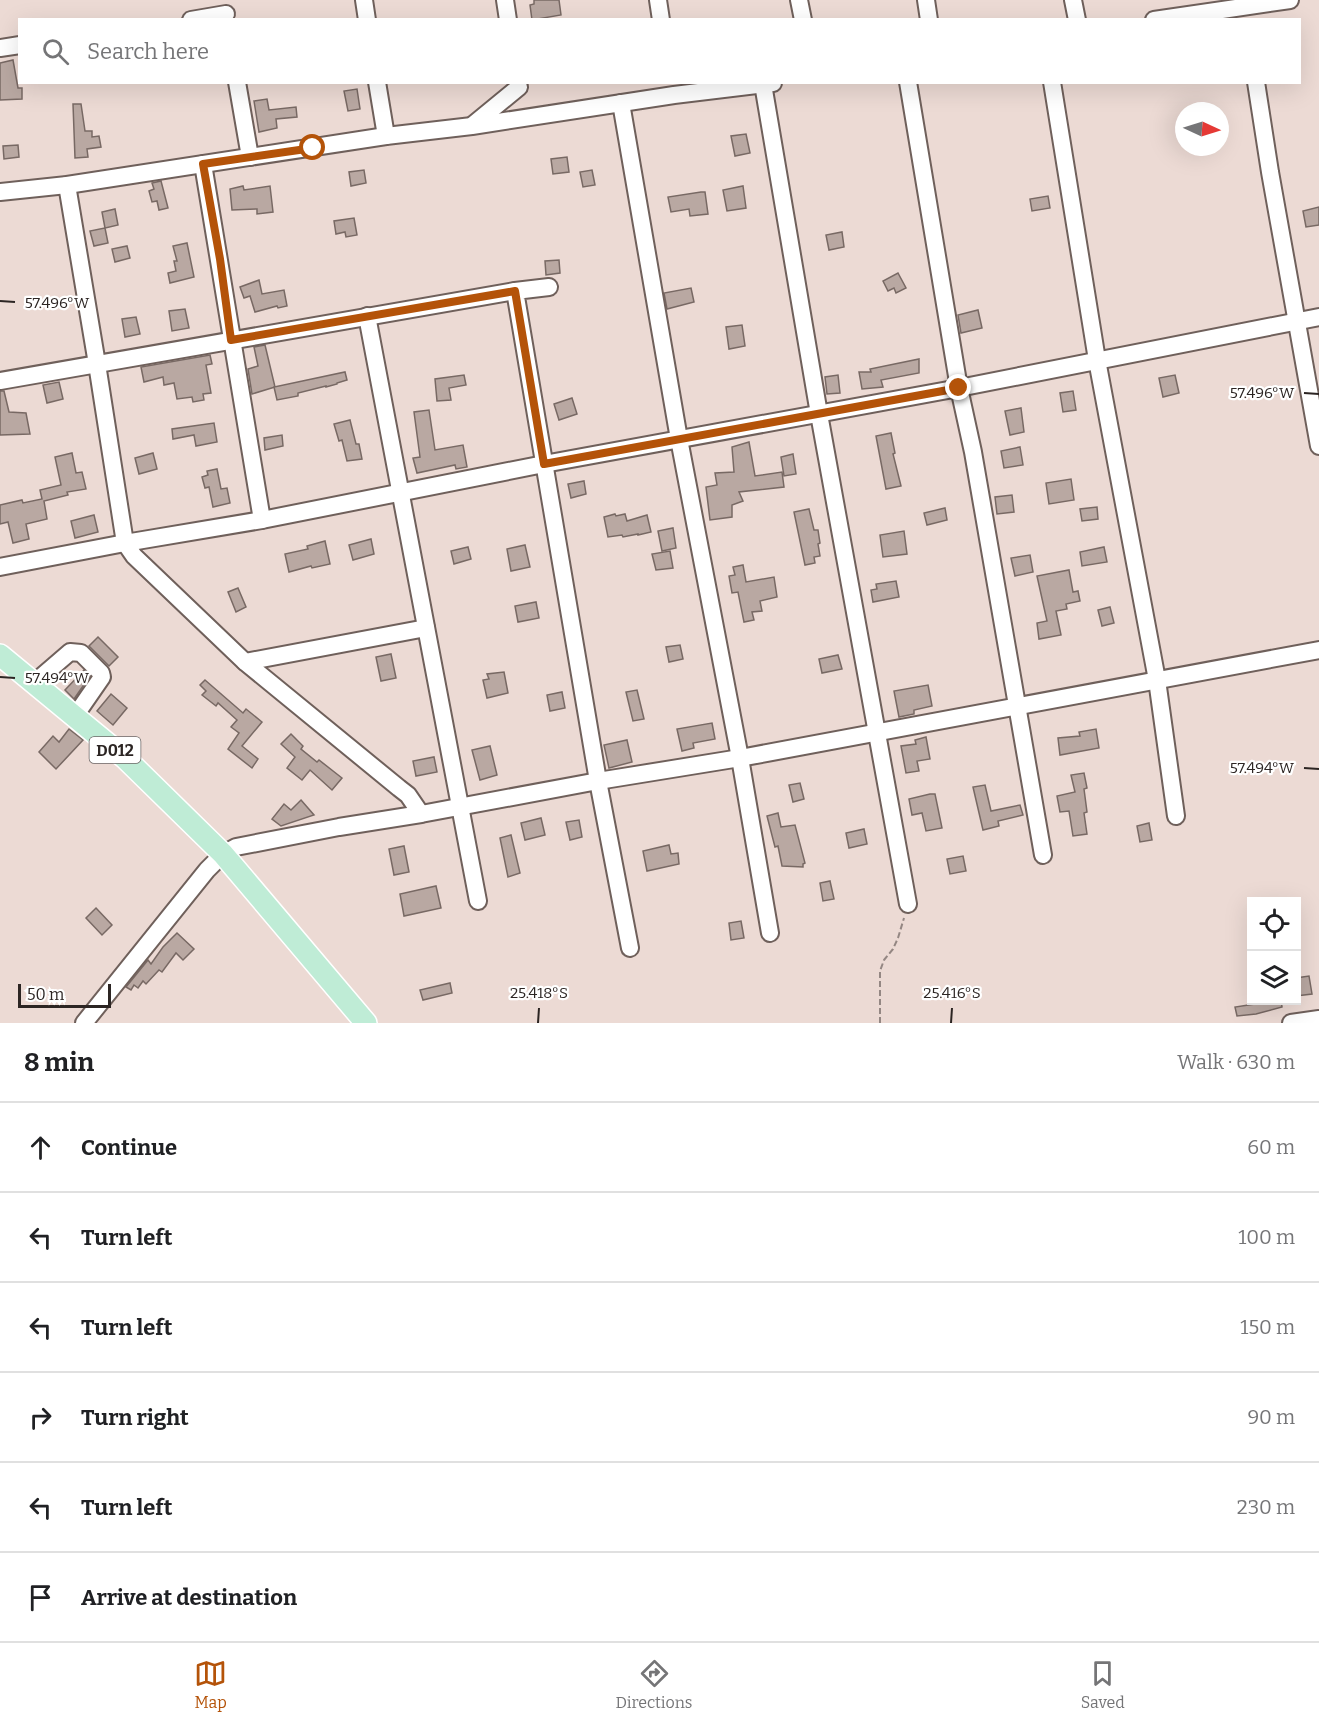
<!DOCTYPE html>
<meta charset="utf-8">
<style>
body{margin:0;font-family:Bitter,serif;background:#f2f2f2;color:#202124}
.controls{position:absolute;right:18px;bottom:18px;display:grid;overflow:hidden;border-radius:0px;box-shadow:0 6px 24px #0002}
.controls button{width:54px;height:54px;display:grid;place-items:center;padding:0;border:0;border-bottom:2px solid #e0e0e0;background:#fff;color:#202124;font:30px sans-serif}
.compass{position:absolute;left:1175px;top:102px;width:54px;height:54px;border-radius:50%;background:#fff;box-shadow:0 6px 24px #0002;rotate:94deg}
.scale{position:absolute;left:18px;bottom:15px;width:93px;box-sizing:border-box;padding-left:6px;border:3px solid #2c2523;border-top:0;font-size:16px;line-height:21px;white-space:nowrap;color:#2c2523;-webkit-text-stroke:4px #fff;paint-order:stroke}
.stop{position:absolute;width:18px;height:18px;margin:-14px;border:4px solid #b45309;border-radius:50%;background:#fff}
.stop.end{background:#b45309;border-color:#fff;box-shadow:0 2px 6px #0008}
.list{margin:0;padding:0;list-style:none}
h2{display:flex;justify-content:space-between;align-items:center;height:78px;margin:0;padding:0 24px;font-size:26px}
h2 small{font-size:20px;font-weight:400;color:#757577}
.list li{display:grid;grid-template-columns:39px 1fr auto;gap:18px;align-items:center;box-sizing:border-box;height:90px;padding:0 24px;border-top:2px solid #e0e0e0}
.list b{display:block;font-size:22px;white-space:nowrap}
.list em{font-size:20px;font-style:normal;color:#757577}
.icon{flex:none;width:33px;height:33px;fill:none;stroke:currentColor;stroke-width:2;stroke-linecap:round;stroke-linejoin:round}
.map{position:relative;flex:none;width:1319px;height:1023px;overflow:hidden}
.search{position:absolute;background:#fff;box-shadow:0 6px 24px #0002;left:18px;right:18px;top:18px;height:66px;display:flex;align-items:center;gap:15px;box-sizing:border-box;padding:0 21px;border-radius:0px;color:#757577;font-size:22px}
.sheet{height:618px;background:#fff}
nav{display:flex;justify-content:space-around;align-items:center;box-sizing:border-box;height:84px;border-top:2px solid #e0e0e0;background:#fff;font-size:16px;color:#757577}
nav a{display:grid;justify-items:center;gap:3px}
nav .on{color:#b45309}
.map>svg:first-child{display:block}
</style>
<div class="map">
<svg width="1319" height="1023" viewBox="0 0 1319 1023">
<rect width="100%" height="100%" fill="#ecdad4"/>
<g fill="#b9a8a2" stroke="#786964" stroke-width="1.5">
<polygon points="534,0 559,0 561,15 532,20 530,5 534,4"/>
<polygon points="13,60 18,88 22,88 22,99 0,100 0,63"/>
<polygon points="357,89 360,109 348,111 344,91"/>
<polygon points="267,99 269,110 296,107 297,117 276,119 277,128 259,132 254,101"/>
<polygon points="73,104 81,104 85,131 92,131 92,137 99,136 101,147 87,149 88,157 75,158"/>
<polygon points="746,134 750,153 735,156 731,136"/>
<polygon points="18,145 19,157 4,159 3,146"/>
<polygon points="567,157 569,172 553,174 551,159"/>
<polygon points="364,170 366,183 351,186 349,172"/>
<polygon points="592,170 595,185 583,187 580,172"/>
<polygon points="161,181 168,208 159,210 157,201 152,202 149,191 154,189 152,183"/>
<polygon points="243,186 244,190 270,186 273,212 257,214 257,209 232,210 230,189"/>
<polygon points="743,186 746,208 727,211 723,190"/>
<polygon points="701,192 705,192 708,214 690,216 689,209 671,212 668,197"/>
<polygon points="1048,196 1050,208 1032,211 1030,199"/>
<polygon points="1319,207 1319,225 1306,227 1303,211"/>
<polygon points="115,209 118,225 105,228 108,243 94,246 90,231 105,228 102,212"/>
<polygon points="354,218 357,235 346,237 345,232 336,234 334,221"/>
<polygon points="842,232 844,247 829,250 826,235"/>
<polygon points="187,243 194,277 170,283 168,273 176,271 174,261 177,261 173,246"/>
<polygon points="127,246 130,258 115,262 112,249"/>
<polygon points="559,260 560,273 546,275 545,261"/>
<polygon points="898,273 906,288 896,293 894,288 888,291 883,281"/>
<polygon points="259,280 262,294 284,290 287,306 278,308 277,306 255,312 250,296 244,298 240,287"/>
<polygon points="691,288 694,302 667,309 664,293"/>
<polygon points="185,309 189,328 172,331 169,311"/>
<polygon points="978,310 982,328 961,333 958,315"/>
<polygon points="136,317 140,334 125,337 122,319"/>
<polygon points="742,325 745,346 729,349 726,327"/>
<polygon points="265,345 275,387 252,394 248,369 258,366 254,347"/>
<polygon points="210,355 212,364 206,365 211,393 203,394 204,400 193,402 192,397 177,399 174,383 164,385 163,377 144,382 141,367"/>
<polygon points="919,359 919,373 881,380 883,387 862,389 859,372 871,372 870,369"/>
<polygon points="345,372 347,380 337,383 337,384 326,387 326,386 298,393 298,396 277,400 274,387"/>
<polygon points="464,375 466,385 449,388 451,400 437,401 435,379"/>
<polygon points="838,375 840,393 827,394 825,377"/>
<polygon points="1175,375 1179,393 1163,397 1159,378"/>
<polygon points="59,382 63,399 47,403 43,385"/>
<polygon points="0,391 4,391 9,412 26,413 30,434 0,435"/>
<polygon points="1073,391 1076,410 1063,412 1060,393"/>
<polygon points="572,398 577,414 559,420 554,404"/>
<polygon points="1021,408 1024,432 1010,435 1005,411"/>
<polygon points="429,410 435,450 463,445 467,467 456,469 455,465 417,473 413,458 420,457 414,412"/>
<polygon points="350,420 356,444 359,444 362,459 347,461 342,440 339,441 334,424"/>
<polygon points="214,423 217,442 196,446 194,435 173,439 172,429"/>
<polygon points="891,433 895,453 893,454 901,486 886,489 876,436"/>
<polygon points="282,435 283,446 265,450 264,438"/>
<polygon points="749,442 755,476 782,472 784,487 739,492 743,501 732,505 732,517 710,520 706,487 717,485 715,473 734,472 732,447"/>
<polygon points="1020,447 1023,465 1004,468 1001,451"/>
<polygon points="72,453 76,473 82,472 86,489 67,492 68,495 44,501 47,519 26,524 29,539 13,543 8,522 0,524 0,505 22,500 23,503 42,499 40,490 61,485 55,457"/>
<polygon points="153,453 157,469 139,474 135,458"/>
<polygon points="793,454 796,474 784,476 781,457"/>
<polygon points="217,469 221,489 227,488 230,503 213,507 209,487 205,488 202,477 208,475 207,471"/>
<polygon points="1071,479 1074,500 1049,504 1046,483"/>
<polygon points="584,481 586,494 571,498 568,484"/>
<polygon points="1012,495 1014,512 997,514 995,497"/>
<polygon points="1097,507 1098,519 1082,521 1080,509"/>
<polygon points="945,508 947,520 927,525 924,513"/>
<polygon points="809,509 814,530 818,530 820,543 818,544 820,556 814,557 815,563 805,565 794,512"/>
<polygon points="615,514 616,516 625,514 627,521 647,515 651,532 638,535 638,534 623,537 622,535 608,537 604,517"/>
<polygon points="94,515 98,532 75,538 71,521"/>
<polygon points="673,528 676,548 662,551 658,531"/>
<polygon points="904,531 907,554 883,557 880,535"/>
<polygon points="371,539 374,554 353,560 349,545"/>
<polygon points="325,541 330,564 312,568 311,566 289,572 285,554 308,549 307,546"/>
<polygon points="525,545 530,567 511,571 507,549"/>
<polygon points="468,547 471,559 454,564 451,551"/>
<polygon points="1104,547 1107,562 1082,566 1080,552"/>
<polygon points="670,551 673,568 656,570 652,554"/>
<polygon points="1030,555 1033,572 1015,576 1011,558"/>
<polygon points="743,565 746,582 774,577 777,597 760,601 762,611 752,612 754,620 744,622 738,592 732,593 729,576 735,575 733,567"/>
<polygon points="1069,570 1073,592 1078,591 1080,601 1066,604 1067,609 1056,611 1061,635 1039,639 1037,623 1047,621 1037,576"/>
<polygon points="896,581 899,597 873,602 871,590 877,589 876,584"/>
<polygon points="238,588 246,607 236,612 228,592"/>
<polygon points="536,602 539,618 518,622 515,606"/>
<polygon points="1110,607 1114,623 1102,626 1098,610"/>
<polygon points="98,637 118,657 109,666 89,646"/>
<polygon points="680,645 683,659 669,662 666,647"/>
<polygon points="391,654 396,678 381,681 376,657"/>
<polygon points="838,655 842,669 822,673 819,659"/>
<polygon points="84,670 90,676 74,699 65,690"/>
<polygon points="504,672 508,693 487,698 483,680 489,679 487,674"/>
<polygon points="205,680 243,713 246,709 262,722 242,746 258,759 252,768 228,749 239,733 231,727 237,720 218,703 216,706 202,695 206,691 200,685"/>
<polygon points="928,685 932,706 914,710 914,714 899,717 894,691"/>
<polygon points="637,690 644,719 633,721 626,692"/>
<polygon points="562,692 565,708 550,711 547,695"/>
<polygon points="111,694 127,708 113,725 97,711"/>
<polygon points="712,723 715,739 693,743 694,748 682,751 677,729"/>
<polygon points="69,729 83,740 56,769 39,752 53,736 59,742"/>
<polygon points="1096,729 1099,748 1060,755 1058,738 1080,736 1079,732"/>
<polygon points="291,734 303,746 301,749 317,762 319,760 342,778 332,790 310,770 302,780 287,768 295,757 281,744"/>
<polygon points="926,737 930,759 917,761 919,771 906,773 901,746 916,744 915,740"/>
<polygon points="627,740 632,762 609,768 604,745"/>
<polygon points="490,746 497,775 480,780 472,750"/>
<polygon points="434,757 437,772 416,776 413,761"/>
<polygon points="1084,773 1087,788 1084,789 1087,812 1084,813 1087,834 1073,836 1069,811 1060,812 1057,796 1075,792 1071,775"/>
<polygon points="800,783 804,799 793,802 789,785"/>
<polygon points="985,785 991,811 1020,805 1023,815 998,821 999,826 983,830 973,787"/>
<polygon points="930,794 935,794 942,828 926,831 922,813 912,815 909,799"/>
<polygon points="301,800 314,815 281,826 272,819 284,804 291,810"/>
<polygon points="778,813 781,827 795,825 805,863 803,864 803,867 782,866 778,846 775,847 767,816"/>
<polygon points="541,818 545,835 525,840 521,823"/>
<polygon points="579,820 582,837 570,840 566,822"/>
<polygon points="1149,823 1152,840 1140,842 1137,826"/>
<polygon points="864,829 867,844 849,848 846,833"/>
<polygon points="511,835 520,873 508,877 500,838"/>
<polygon points="669,845 671,854 678,853 679,864 647,871 643,851"/>
<polygon points="404,846 409,872 394,875 389,849"/>
<polygon points="963,856 966,871 950,874 947,859"/>
<polygon points="830,881 834,899 823,901 820,883"/>
<polygon points="436,886 441,908 404,916 400,894"/>
<polygon points="96,908 112,925 102,935 86,918"/>
<polygon points="741,921 744,938 731,940 729,923"/>
<polygon points="177,933 194,949 183,960 176,953 162,972 159,970 146,984 143,981 138,988 134,985 131,990 126,987 148,960 151,964 163,947"/>
<polygon points="1309,976 1312,994 1296,996 1296,978"/>
<polygon points="450,983 452,993 423,1000 420,990"/>
<polygon points="1281,1000 1282,1007 1256,1014 1237,1016 1235,1007"/>
</g>
<g fill="none" stroke-linecap="round" stroke-linejoin="round">
<defs>
<g id="minor">
<polyline points="364,0 367,20"/>
<polyline points="505,0 508,20"/>
<polyline points="658,0 661,20"/>
<polyline points="799,0 803,20"/>
<polyline points="926,0 929,20"/>
<polyline points="1073,0 1077,20"/>
<polyline points="191,20 226,14"/>
<polyline points="1154,20 1290,0"/>
<polyline points="0,48 20,45"/>
<polyline points="237,82 250,157"/>
<polyline points="377,82 386,136"/>
<polyline points="908,82 959,388 973,452 1043,855"/>
<polyline points="1052,82 1097,360 1157,680 1176,816"/>
<polyline points="1256,82 1270,172 1319,446"/>
<polyline points="763,84 819,414 908,904"/>
<polyline points="621,103 679,439 740,758 770,933"/>
<polyline points="474,124 519,87"/>
<polyline points="203,164 262,520"/>
<polyline points="67,185 97,364 125,543 134,556 245,662 399,788 408,795 421,814"/>
<polyline points="0,192 67,185 386,136 472,126 674,95 773,83"/>
<polyline points="549,287 515,291 598,781 630,948"/>
<polyline points="367,316 478,901"/>
<polyline points="0,381 515,291"/>
<polyline points="0,567 125,543 262,520 544,464 959,388 1319,317"/>
<polyline points="245,662 426,628"/>
<polyline points="34,683 70,652 81,653 101,673 102,677 75,716"/>
<polyline points="84,1023 207,870 223,854 236,847 339,827 421,814 598,781 740,758 1319,650"/>
<polyline points="1291,1023 1319,1019"/>
</g>
<polyline id="major" points="0,655 125,758 223,854 366,1023"/>
</defs>
<use href="#minor" stroke="#6f605b" stroke-width="20"/>
<use href="#major" stroke="#fff" stroke-width="24"/>
<polyline stroke="#948783" stroke-width="2" stroke-dasharray="6 3" stroke-linecap="butt" points="880,1023 880,971 884,960 893,949 898,938 904,918"/>
<use href="#minor" stroke="#fff" stroke-width="16"/>
<use href="#major" stroke="#bfecd6" stroke-width="21"/>
</g>
<g fill="none" stroke-linecap="round" stroke-linejoin="round">
<polyline stroke="#b45309" stroke-width="8" points="313,148 203,164 220,259 231,340 515,291 544,464 959,388"/>
</g>
<path fill="none" stroke="#2c2523" stroke-width="2" d="M0 301 15 302M1304 393 1319 394M0 677 15 678M1304 768 1319 769M538 1023 539 1008M951 1023 952 1008"/>
<g text-anchor="middle" dominant-baseline="central" stroke-width="4.5" stroke-linejoin="round" paint-order="stroke">
<rect fill="#fff" stroke="#6b6665" stroke-width="1.5" x="89.5" y="737" width="51" height="26" rx="4.5"/>
<g font-size="16" font-weight="bold" fill="#2c2523">
<text x="115" y="750">D012</text>
</g>
</g>
<g font-size="15" text-anchor="middle" fill="#2c2523" stroke="#fff" stroke-width="4.5" stroke-linejoin="round" paint-order="stroke">
<text x="57" y="308">57.496°W</text>
<text x="1262" y="398">57.496°W</text>
<text x="57" y="683">57.494°W</text>
<text x="1262" y="773">57.494°W</text>
<text x="539" y="998">25.418°S</text>
<text x="952" y="998">25.416°S</text>
</g>
</svg>
<div class="controls">
<button><svg class="icon" aria-label="locate" viewBox="0 0 24 24"><circle cx="12" cy="12" r="6"/><path d="M12 2v4M12 18v4M2 12h4M18 12h4"/></svg></button>
<button><svg class="icon" aria-label="layers" viewBox="0 0 24 24"><path d="M12 4l9 5-9 5-9-5zM3 14l9 5 9-5"/></svg></button>
</div>
<svg class="compass" viewBox="-18 -18 36 36"><path d="M0-13l5 13h-10z" fill="#e53935"/><path d="M0 13l5-13h-10z" fill="#757577"/></svg>
<div class="scale">50 m</div>
<div class="stop" style="left:313px;top:148px"></div>
<div class="stop end" style="left:959px;top:388px"></div>
<div class="search"><svg class="icon" aria-label="search" viewBox="0 0 24 24"><circle cx="10" cy="10" r="6"/><path d="M15 15l6 6"/></svg>Search here</div>
</div>
<section class="sheet">
<h2>8 min<small>Walk · 630 m</small></h2>
<ul class="list">
<li><svg class="icon" aria-label="ahead" viewBox="0 0 24 24"><path d="M12 20V5M6 11l6-6 6 6"/></svg><div><b>Continue</b></div><em>60 m</em></li>
<li><svg class="icon" aria-label="left" viewBox="0 0 24 24"><path d="M17 20v-9H6M10 6l-5 5 5 5"/></svg><div><b>Turn left</b></div><em>100 m</em></li>
<li><svg class="icon" aria-label="left" viewBox="0 0 24 24"><path d="M17 20v-9H6M10 6l-5 5 5 5"/></svg><div><b>Turn left</b></div><em>150 m</em></li>
<li><svg class="icon" aria-label="right" viewBox="0 0 24 24"><path d="M7 20v-9h11M14 6l5 5-5 5"/></svg><div><b>Turn right</b></div><em>90 m</em></li>
<li><svg class="icon" aria-label="left" viewBox="0 0 24 24"><path d="M17 20v-9H6M10 6l-5 5 5 5"/></svg><div><b>Turn left</b></div><em>230 m</em></li>
<li><svg class="icon" aria-label="arrive" viewBox="0 0 24 24"><path d="M6 21V4h12l-3 4 3 4H6"/></svg><div><b>Arrive at destination</b></div></li>
</ul>
</section>
<nav>
<a class="on"><svg class="icon" aria-label="map" viewBox="0 0 24 24"><path d="M3 6l6-2 6 2 6-2v14l-6 2-6-2-6 2zM9 4v14M15 6v14"/></svg>Map</a>
<a><svg class="icon" aria-label="directions" viewBox="0 0 24 24"><path d="M12 3l9 9-9 9-9-9zM9 14v-3h6M13 9l2 2-2 2"/></svg>Directions</a>
<a><svg class="icon" aria-label="saved" viewBox="0 0 24 24"><path d="M7 4h10v16l-5-4-5 4z"/></svg>Saved</a>
</nav>
